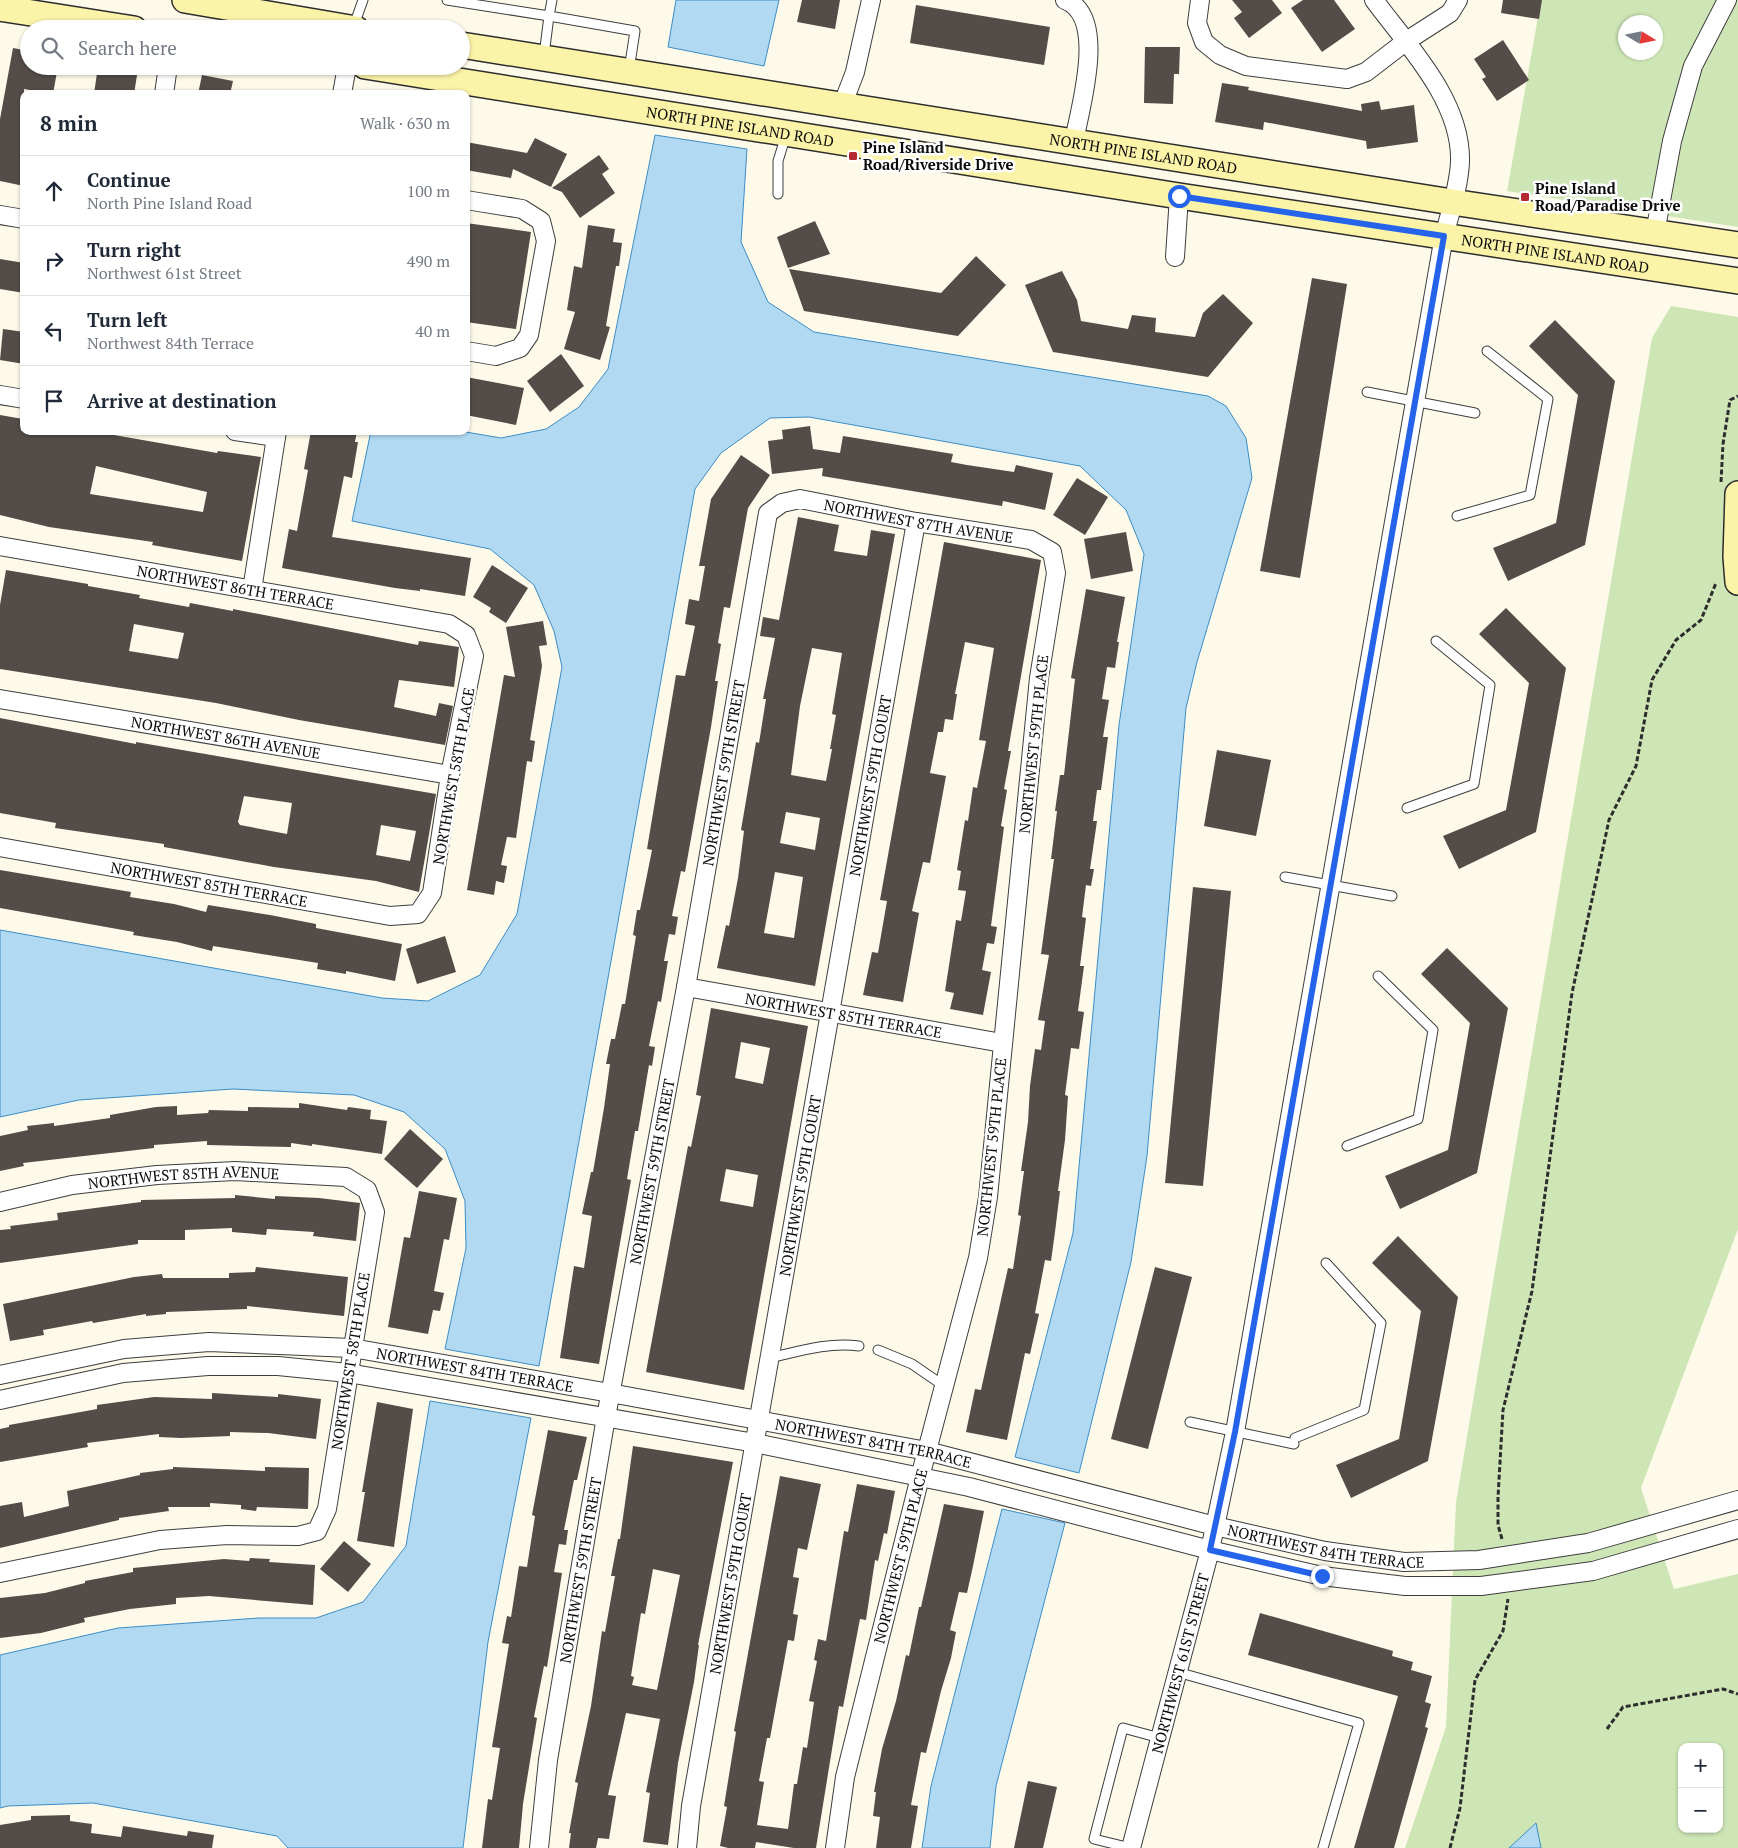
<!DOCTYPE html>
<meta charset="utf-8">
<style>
body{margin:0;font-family:"PT Serif",serif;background:#f6f6f7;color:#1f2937}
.controls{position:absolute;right:15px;bottom:15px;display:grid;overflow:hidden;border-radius:10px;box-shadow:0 1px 4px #0004}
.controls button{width:45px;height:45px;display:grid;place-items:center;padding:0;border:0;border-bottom:1px solid #e0e1e3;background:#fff;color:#1f2937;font:25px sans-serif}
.compass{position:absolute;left:1618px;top:15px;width:45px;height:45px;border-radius:50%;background:#fff;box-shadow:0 1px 4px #0004;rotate:100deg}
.stop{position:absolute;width:15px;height:15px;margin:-11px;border:4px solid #2563eb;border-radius:50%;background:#fff}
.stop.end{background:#2563eb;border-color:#fff;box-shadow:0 1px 5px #0008}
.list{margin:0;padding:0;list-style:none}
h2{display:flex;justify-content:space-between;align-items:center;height:65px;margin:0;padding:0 20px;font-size:21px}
h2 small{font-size:16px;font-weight:400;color:#747a83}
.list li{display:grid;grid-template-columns:32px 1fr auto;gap:15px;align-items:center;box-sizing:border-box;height:70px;padding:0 20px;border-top:1px solid #e0e1e3}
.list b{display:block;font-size:19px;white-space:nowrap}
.list p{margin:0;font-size:16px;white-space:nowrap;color:#747a83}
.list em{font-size:16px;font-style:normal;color:#747a83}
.icon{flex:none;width:28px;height:28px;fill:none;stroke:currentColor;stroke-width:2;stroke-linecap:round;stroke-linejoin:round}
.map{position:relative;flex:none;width:1738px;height:1848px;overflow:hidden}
.search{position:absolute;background:#fff;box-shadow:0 1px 4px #0004;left:20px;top:20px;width:450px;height:55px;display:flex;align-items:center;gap:12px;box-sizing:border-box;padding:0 18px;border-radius:28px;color:#747a83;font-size:19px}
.panel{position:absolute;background:#fff;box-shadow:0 1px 4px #0004;left:20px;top:90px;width:450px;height:345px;border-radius:10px}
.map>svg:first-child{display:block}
</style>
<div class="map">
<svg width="1738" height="1848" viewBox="0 0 1738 1848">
<rect width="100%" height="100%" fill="#fefaea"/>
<g fill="#cee6b6" fill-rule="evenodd">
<path d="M1541 0H1738V227L1507 191ZM1626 22H1656V52H1626Z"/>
<path d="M1671 306 1738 317V1229L1641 1488 1674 1589 1738 1574V1848H1405L1446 1727 1456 1502 1652 338ZM1682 1747H1719V1829H1682Z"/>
</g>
<g fill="#b1d9f2" stroke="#3c8dc6">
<polygon points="676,0 779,0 764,66 668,47"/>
<polygon points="655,135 747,149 741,242 768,302 814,332 1208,396 1226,406 1246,438 1252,478 1197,662 1186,708 1147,1156 1131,1262 1079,1473 1015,1457 1073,1233 1119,725 1144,554 1126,510 1080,466 809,417 770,418 721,453 695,489 539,1366 445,1349 466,1248 465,1201 445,1149 404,1112 354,1095 233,1089 79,1100 0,1117 0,930 382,998 428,1001 480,975 517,914 562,667 554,631 534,585 490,549 352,521 371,431 460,431 501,438 546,429 579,407 608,369"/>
<polygon points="430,1401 531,1418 488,1642 463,1848 288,1848 277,1836 93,1803 8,1806 0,1808 0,1655 118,1628 259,1618 316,1618 363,1602 406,1546"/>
<polygon points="1002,1509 1065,1523 996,1786 990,1848 922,1848 931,1786"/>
<polygon points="1536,1823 1541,1848 1509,1848"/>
</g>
<g fill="#534c48" fill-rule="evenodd">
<polygon points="802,0 840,0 835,29 797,22"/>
<polygon points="1232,0 1272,0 1282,13 1249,38 1234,18 1242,12"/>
<polygon points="1303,0 1334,0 1355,29 1322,52 1291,8"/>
<polygon points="1503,0 1542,0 1539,19 1501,13"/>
<polygon points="916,5 1050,27 1044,65 910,43"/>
<polygon points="1503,40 1529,80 1497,101 1482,79 1486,77 1474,59"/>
<polygon points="1145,47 1180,47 1179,74 1174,74 1173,104 1144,103"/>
<polygon points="13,48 29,51 29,66 58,66 53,94 24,89 24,186 0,181 0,119"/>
<polygon points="98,66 138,69 134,94 94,94"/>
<polygon points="202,75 233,81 230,94 198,94"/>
<polygon points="1222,83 1249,87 1248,90 1362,111 1361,104 1379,101 1381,110 1414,105 1418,142 1367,149 1366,141 1264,122 1263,130 1215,122"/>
<polygon points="535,138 567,154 551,187 513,169 511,178 466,170 466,142 527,153"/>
<polygon points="599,155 609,169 602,174 615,193 580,218 562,192 552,188"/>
<polygon points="815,221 830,254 788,268 777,237"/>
<polygon points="466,223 531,232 516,329 466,322"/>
<polygon points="588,225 615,229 613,242 622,243 619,266 616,266 606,326 610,327 600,360 564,349 575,312 567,310 574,266 582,268"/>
<polygon points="976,256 1006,285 958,336 804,311 789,269 941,293"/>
<polygon points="0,259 24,263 24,293 0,289"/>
<polygon points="1062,271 1077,300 1081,321 1128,329 1132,315 1156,318 1155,332 1195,337 1203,313 1223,294 1253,323 1208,377 1053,352 1025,285"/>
<polygon points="1312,278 1347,284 1300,578 1260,571"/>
<polygon points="1555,320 1615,381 1585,545 1508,581 1493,548 1556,523 1578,395 1529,346"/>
<polygon points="3,329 24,332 24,364 0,360"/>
<polygon points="561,354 584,386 550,412 527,381"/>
<polygon points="466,377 524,388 516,425 466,415"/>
<path d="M0 415 23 419 21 431H91L217 453 218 451 261 457 242 561 152 545 153 542 49 527 0 515ZM96 466 207 492 203 512 90 494Z"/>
<polygon points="810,426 813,449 840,453 843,436 953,454 951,462 967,465 1014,472 1016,465 1053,473 1045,510 1003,501 1002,506 822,476 823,468 772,474 768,441 783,439 782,430"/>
<polygon points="311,431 357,431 355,442 358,442 352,478 344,476 332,537 471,558 465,596 420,589 420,591 395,588 282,568 289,529 297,531 308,470 304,469"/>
<polygon points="741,455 770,475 748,508 730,608 724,607 718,643 721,644 715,681 718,681 711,727 685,872 681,871 672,916 678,917 675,935 669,934 664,961 668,961 661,1002 658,1001 649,1046 655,1047 652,1066 649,1065 638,1131 635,1131 627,1179 631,1180 599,1364 560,1358 574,1266 584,1268 592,1216 582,1214 591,1172 593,1172 604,1108 610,1064 606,1064 611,1039 615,1039 622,1004 625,1004 636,936 633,935 637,910 640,910 652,850 647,849 676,675 685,676 695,626 685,624 689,599 699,601 705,566 699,566 711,499"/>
<polygon points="1077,478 1108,497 1085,535 1053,515"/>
<path d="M798 517 839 525 834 551 867 556 871 530 895 534 815 986 717 968 726 925 729 926 738 878 744 831 741 830 756 742 759 743 766 699H763L775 638 760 636 763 617 779 620ZM812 648 842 653 832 714 836 715 830 749H832L826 781 791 775 800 706ZM786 812 820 818 815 850 780 843ZM775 872 803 877 794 938 764 933Z"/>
<polygon points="1126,532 1133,571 1091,579 1084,539"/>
<polygon points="944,542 1041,560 1008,751 1011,751 1004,789 1007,790 1001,826 1004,827 991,926 997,927 994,944 987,943 982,970 991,972 983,1015 950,1009 954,993 945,991 956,920 961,921 966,891 958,890 961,871 957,870 965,820 968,821 973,787 977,788 986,741 979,740 994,648 965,642 955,694 957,694 953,720 945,719 943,732 938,732 930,773 946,776 930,863 923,862 912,911 919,913 903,1002 863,995 872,952 878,953 887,901 880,900"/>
<polygon points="492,565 528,588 506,623 489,612 491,608 473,597"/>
<path d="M6 570 88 584V586L140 595 139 598 189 607 190 603 233 611V609L418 645 419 641 459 647 454 687 399 680 394 707 436 716 439 703 453 706 445 745 299 720 216 703 0 669V605ZM134 624 184 633 178 659 129 651Z"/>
<polygon points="1086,589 1125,597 1117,642 1119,642 1115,668 1107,667 1102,699 1109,700 1103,737 1108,737 1101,790 1097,790 1093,821 1097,821 1090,869 1094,869 1091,886 1086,885 1082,917 1086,918 1080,966 1084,966 1078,1011 1084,1012 1079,1049 1071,1048 1065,1095 1068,1096 1065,1140 1058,1191 1060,1191 1055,1232 1051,1261 1045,1260 1035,1313 1039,1314 1030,1354 1025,1353 1007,1440 966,1432 975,1389 981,1390 1008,1268 1013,1269 1021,1216 1018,1215 1024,1171 1021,1171 1028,1122 1030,1086 1035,1049 1041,1050 1045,1021 1038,1020 1049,955 1041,954 1054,859 1051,859 1057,811 1055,811 1060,775 1064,775 1075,679 1071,678"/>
<polygon points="1506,608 1566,668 1536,832 1459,869 1443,836 1506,810 1529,683 1479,634"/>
<polygon points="543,621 547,645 539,646 542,666 530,740 535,741 532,762 527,761 516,838 507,837 501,865 507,866 504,883 496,881 494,895 467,890 504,675 515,677 506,627"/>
<path d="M0 718 136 744V742L436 794 419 892 376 881 274 867 164 847V844L55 828 56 823 0 813ZM244 796 292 803 287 834 240 825 238 822ZM381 825 416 831 410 861 376 855Z"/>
<polygon points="1217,750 1271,760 1256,836 1204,826"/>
<polygon points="0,870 131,892 130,897 174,904 206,912 208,905 270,915 316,924 316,928 402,944 395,981 346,971 346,974 317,969 318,963 213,946 212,951 177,942 133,935 134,932 0,908"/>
<polygon points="1193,887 1231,891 1203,1186 1165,1183"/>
<polygon points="445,936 456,972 417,984 406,949"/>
<polygon points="1447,948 1508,1008 1477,1173 1400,1209 1385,1176 1448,1150 1470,1023 1421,974"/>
<path d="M711 1008 808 1026 744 1390 646 1372 688 1146 691 1147 701 1096 696 1095ZM741 1042 770 1048 763 1084 735 1078ZM726 1169 758 1175 753 1207 720 1201Z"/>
<polygon points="299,1103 347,1110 348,1107 371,1110 370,1119 387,1121 382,1154 312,1144 312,1146 291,1143 291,1147 248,1146 207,1145 207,1141 154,1145 154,1148 23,1163 24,1166 0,1171 0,1136 28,1130 27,1126 54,1123 54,1126 110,1118 110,1115 156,1107 177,1106 177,1115 208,1113 209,1110 248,1111 248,1107 299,1108"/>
<polygon points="410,1129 443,1159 417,1188 384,1159"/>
<polygon points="419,1191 457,1198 449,1240 444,1239 434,1291 444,1293 440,1311 433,1310 428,1334 388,1327 404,1237 410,1238"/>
<polygon points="235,1195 275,1199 275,1196 319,1198 360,1203 356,1241 313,1236 314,1232 267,1229 266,1235 232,1232 232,1228 185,1230 185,1240 138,1240 138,1244 0,1263 0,1230 11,1229 10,1226 58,1220 57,1213 141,1202 141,1200 235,1198"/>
<polygon points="1398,1236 1458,1297 1428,1461 1351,1498 1336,1465 1399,1439 1421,1311 1372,1263"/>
<polygon points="256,1267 348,1277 344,1316 247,1306 247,1309 166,1312 166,1314 146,1316 146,1314 93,1323 92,1321 43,1330 44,1335 10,1341 3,1304 134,1277 162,1274 163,1278 229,1278 229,1273 255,1272"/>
<polygon points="1155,1267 1192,1277 1148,1449 1111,1439"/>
<polygon points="212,1393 278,1397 278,1394 321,1399 316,1439 268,1433 230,1432 230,1436 181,1438 159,1437 159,1434 87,1443 88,1447 0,1462 0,1429 9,1427 9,1425 97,1409 97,1405 154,1397 212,1399"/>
<polygon points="377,1402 413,1409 394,1547 357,1541 365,1492 362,1492"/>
<polygon points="548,1430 587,1437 577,1480 574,1480 564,1530 568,1530 566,1545 559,1544 554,1572 562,1573 547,1667 544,1666 534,1717 537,1718 523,1804 519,1848 482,1848 488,1799 492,1800 500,1748 492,1747 509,1644 502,1643 507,1616 511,1617 519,1566 527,1567 535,1516 532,1515"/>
<path d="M633 1446 733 1462 698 1645H699L694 1682 678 1763 668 1845 643 1842 650 1793 646 1792 660 1719 626 1713 608 1795 616 1796 609 1839 598 1838 596 1848H569L571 1833H569L578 1783 575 1782 591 1706 602 1631 605 1632 615 1576H611L618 1539H620ZM653 1569 680 1575 657 1690 632 1685 634 1677 631 1676 641 1613 645 1614Z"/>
<polygon points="173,1467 265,1471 265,1467 309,1468 308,1509 257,1507 256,1511 241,1509 241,1505 210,1503 210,1507 168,1507 169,1511 119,1518 119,1520 0,1548 0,1506 22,1502 24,1517 69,1506 67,1491 140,1475 140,1473 173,1469"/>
<polygon points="780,1476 821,1484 807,1550 798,1548 793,1577 799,1578 793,1614 798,1615 794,1641 788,1640 770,1738 767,1738 759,1781 764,1782 757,1825 788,1829 794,1784 797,1784 803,1747 807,1748 814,1702 809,1701 817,1661 814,1660 818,1639 826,1641 844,1531 848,1532 857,1484 895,1491 887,1534 884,1533 878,1561 875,1560 866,1620 860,1619 843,1707 839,1706 816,1848 794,1848 756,1842 755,1848 728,1848 720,1846 727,1807 724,1806 736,1732 734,1731"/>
<polygon points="944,1504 984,1511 973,1566 967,1593 959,1592 950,1630 956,1632 951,1658 941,1691 926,1753 921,1752 911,1805 918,1806 911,1848 876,1848 880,1817 873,1816 876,1792 874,1792 882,1749 896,1701 906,1655 909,1656 919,1607 921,1607"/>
<polygon points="344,1541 371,1564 348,1592 320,1569"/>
<polygon points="250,1558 270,1559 269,1562 315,1565 313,1605 209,1596 176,1598 176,1604 130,1609 84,1618 85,1622 41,1633 0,1638 0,1598 45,1593 85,1583 85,1581 133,1572 133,1568 224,1559 249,1561"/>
<polygon points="1260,1613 1393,1651 1392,1656 1413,1662 1411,1670 1432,1676 1425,1702 1431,1704 1425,1727 1428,1728 1394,1848 1354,1848 1398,1696 1248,1655"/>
<polygon points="1028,1781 1057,1787 1043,1848 1014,1848"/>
<polygon points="70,1815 70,1821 92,1824 91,1833 121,1837 123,1826 187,1836 188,1831 214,1835 212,1848 0,1848 0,1825 31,1820 31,1816"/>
</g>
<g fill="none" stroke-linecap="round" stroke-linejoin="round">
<defs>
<g id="lane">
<polyline points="447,0 549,16 544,55"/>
<polyline points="552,0 549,16 635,31 629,70"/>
<polyline points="353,28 363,0"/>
<polyline points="778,194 778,161 786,135"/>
<polyline points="1367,392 1475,413"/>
<polyline points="1457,516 1530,495 1548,399 1487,351"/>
<polyline points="1407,808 1474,784 1490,685 1436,641"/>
<polyline points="1285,877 1392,896"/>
<polyline points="1347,1146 1418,1119 1433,1030 1378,976"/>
<polyline points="878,1350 912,1364 944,1386"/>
<path d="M770 1358C800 1351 828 1342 859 1346"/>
<polyline points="1190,1422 1294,1444"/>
<polyline points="1295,1438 1364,1410 1381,1323 1326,1263"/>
<polyline points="1177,1672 1359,1723 1323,1848"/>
<polyline points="1131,1848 1094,1839 1123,1728 1160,1738"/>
</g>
<g id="street">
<path d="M1065 0C1108 16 1080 108 1074 141"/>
<polyline points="1200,0 1197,23 1204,42 1220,55 1246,66 1347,79 1366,72 1405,42 1450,13 1458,0"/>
<polyline points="164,94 168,66"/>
<polyline points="342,94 347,66"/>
<polyline points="842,106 855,72 871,0"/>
<polyline points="466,200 522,209 541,221 546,241 529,335 520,348 496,356 466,351"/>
<polyline points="0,215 24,219"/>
<polyline points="1655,233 1672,141 1693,66 1727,0"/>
<polyline points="1175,257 1179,196"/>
<polyline points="0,395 24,399"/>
<polyline points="235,431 276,437"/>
<path id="s1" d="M0 546 449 624 466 635 474 656 450 775 432 893 418 914 390 916 0 847"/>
<polyline points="252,590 277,431"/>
<path id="s2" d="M0 699 450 775"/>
<path id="s3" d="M686 987 1002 1043"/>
<path id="s4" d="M0 1202 72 1185 157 1175 235 1171 346 1177 367 1190 375 1212 327 1509 317 1531 298 1536 227 1535 160 1540 0 1573"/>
<path id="s5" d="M0 1375 124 1349 209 1342 352 1348 610 1393 927 1451 1215 1526 1325 1551 1404 1562 1479 1560 1588 1543 1738 1500"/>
<polyline points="0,1400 123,1373 208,1366 278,1366 348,1373 755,1443 969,1487 1210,1550 1322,1576 1405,1586 1481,1586 1593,1571 1738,1529"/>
<path id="s6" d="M539 1848 548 1760 606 1417 686 987 768 513 782 503 800 499 916 522 1031 540 1052 552 1056 573 1039 678 988 1197 978 1258 920 1477 845 1777 835 1848"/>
<path id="s7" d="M687 1848 691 1806 916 522"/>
<path id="s8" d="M1131 1848 1210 1550 1235 1432 1444 236C1450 213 1459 186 1460 162 1462 101 1408 46 1374 0"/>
</g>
<g id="secondary">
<polyline points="185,0 356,29"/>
<polyline points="0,8 134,29"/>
<path id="s9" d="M461 45 1452 202 1738 245"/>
<path id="s10" d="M365 66 1179 196 1738 281"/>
<polyline points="1738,494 1736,557 1738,582"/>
</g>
</defs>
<use href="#lane" stroke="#3e3e3e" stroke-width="11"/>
<use href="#street" stroke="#3e3e3e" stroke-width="20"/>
<use href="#secondary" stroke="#2d2d2d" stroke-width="28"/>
<g stroke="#2d2d2d" stroke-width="3" stroke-dasharray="5 2.5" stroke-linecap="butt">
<polyline points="1721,482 1723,444 1730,400 1738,396"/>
<polyline points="1502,1539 1498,1525 1498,1497 1503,1410 1532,1291 1572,993 1609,820 1636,766 1652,680 1676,640 1701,620 1716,583"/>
<polyline points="1607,1729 1623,1707 1723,1689 1738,1694"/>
<polyline points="1450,1848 1460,1808 1475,1680 1503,1631 1508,1599"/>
</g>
<use href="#lane" stroke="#fff" stroke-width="9"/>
<use href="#street" stroke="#fff" stroke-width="18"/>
<use href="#secondary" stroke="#fbf3a8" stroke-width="25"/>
</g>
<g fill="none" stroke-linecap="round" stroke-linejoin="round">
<polyline stroke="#2563eb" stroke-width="6" points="1179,196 1444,236 1235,1432 1210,1550 1322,1576"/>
</g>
<g fill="#b32b30" stroke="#fff" stroke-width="2">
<rect x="848" y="151" width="10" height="10" rx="2.5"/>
<rect x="1520" y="192" width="10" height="10" rx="2.5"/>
</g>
<g text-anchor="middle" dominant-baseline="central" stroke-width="5" stroke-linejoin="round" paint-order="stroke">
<g font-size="15" fill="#0b0b0b" stroke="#fff">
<text stroke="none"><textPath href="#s10" startOffset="380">NORTH PINE ISLAND ROAD</textPath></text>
<text stroke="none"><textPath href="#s9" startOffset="691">NORTH PINE ISLAND ROAD</textPath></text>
<text stroke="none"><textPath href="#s10" startOffset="1205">NORTH PINE ISLAND ROAD</textPath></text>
<text stroke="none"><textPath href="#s6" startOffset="1511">NORTHWEST 87TH AVENUE</textPath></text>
<text stroke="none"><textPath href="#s1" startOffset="239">NORTHWEST 86TH TERRACE</textPath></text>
<text stroke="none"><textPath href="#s2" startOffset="229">NORTHWEST 86TH AVENUE</textPath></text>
<text transform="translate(1033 744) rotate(-84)">NORTHWEST 59TH PLACE</text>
<text stroke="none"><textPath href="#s6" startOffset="1091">NORTHWEST 59TH STREET</textPath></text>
<text transform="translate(453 776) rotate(-80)">NORTHWEST 58TH PLACE</text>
<text stroke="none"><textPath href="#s7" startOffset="1078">NORTHWEST 59TH COURT</textPath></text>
<text transform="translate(209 884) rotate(10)">NORTHWEST 85TH TERRACE</text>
<text stroke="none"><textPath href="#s3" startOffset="160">NORTHWEST 85TH TERRACE</textPath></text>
<text transform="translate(991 1147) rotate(-84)">NORTHWEST 59TH PLACE</text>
<text stroke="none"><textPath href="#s6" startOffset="686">NORTHWEST 59TH STREET</textPath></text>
<text stroke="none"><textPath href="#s4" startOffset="186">NORTHWEST 85TH AVENUE</textPath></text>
<text stroke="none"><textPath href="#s7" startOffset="672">NORTHWEST 59TH COURT</textPath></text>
<text transform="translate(350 1361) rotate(-81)">NORTHWEST 58TH PLACE</text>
<text stroke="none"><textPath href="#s5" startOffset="480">NORTHWEST 84TH TERRACE</textPath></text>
<text stroke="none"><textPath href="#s5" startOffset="885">NORTHWEST 84TH TERRACE</textPath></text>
<text stroke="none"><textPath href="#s5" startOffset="1350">NORTHWEST 84TH TERRACE</textPath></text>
<text transform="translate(900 1556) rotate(-76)">NORTHWEST 59TH PLACE</text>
<text stroke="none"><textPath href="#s6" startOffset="281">NORTHWEST 59TH STREET</textPath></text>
<text stroke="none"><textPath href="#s7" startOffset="268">NORTHWEST 59TH COURT</textPath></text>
<text stroke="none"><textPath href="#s8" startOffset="191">NORTHWEST 61ST STREET</textPath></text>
</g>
<g font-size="15" font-weight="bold" fill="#0b0b0b" stroke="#fff" text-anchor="start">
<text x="863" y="147">Pine Island<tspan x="863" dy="17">Road/Riverside Drive</tspan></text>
<text x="1535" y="188">Pine Island<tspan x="1535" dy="17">Road/Paradise Drive</tspan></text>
</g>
</g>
</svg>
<div class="controls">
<button>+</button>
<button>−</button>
</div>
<svg class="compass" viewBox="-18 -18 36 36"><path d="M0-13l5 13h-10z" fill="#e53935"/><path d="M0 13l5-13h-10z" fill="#747a83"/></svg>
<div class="stop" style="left:1179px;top:196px"></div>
<div class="stop end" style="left:1322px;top:1576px"></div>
<div class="search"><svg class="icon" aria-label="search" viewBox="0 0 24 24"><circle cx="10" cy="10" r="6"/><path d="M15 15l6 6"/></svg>Search here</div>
<section class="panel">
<h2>8 min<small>Walk · 630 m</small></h2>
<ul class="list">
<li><svg class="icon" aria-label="ahead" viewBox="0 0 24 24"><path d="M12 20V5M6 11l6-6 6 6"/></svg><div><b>Continue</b><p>North Pine Island Road</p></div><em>100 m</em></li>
<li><svg class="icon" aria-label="right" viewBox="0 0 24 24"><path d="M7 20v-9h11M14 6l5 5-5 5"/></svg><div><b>Turn right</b><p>Northwest 61st Street</p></div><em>490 m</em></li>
<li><svg class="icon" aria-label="left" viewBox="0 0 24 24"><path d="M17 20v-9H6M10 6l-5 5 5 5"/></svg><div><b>Turn left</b><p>Northwest 84th Terrace</p></div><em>40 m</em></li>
<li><svg class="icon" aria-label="arrive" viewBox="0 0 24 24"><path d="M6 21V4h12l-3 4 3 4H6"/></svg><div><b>Arrive at destination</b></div></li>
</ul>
</section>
</div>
